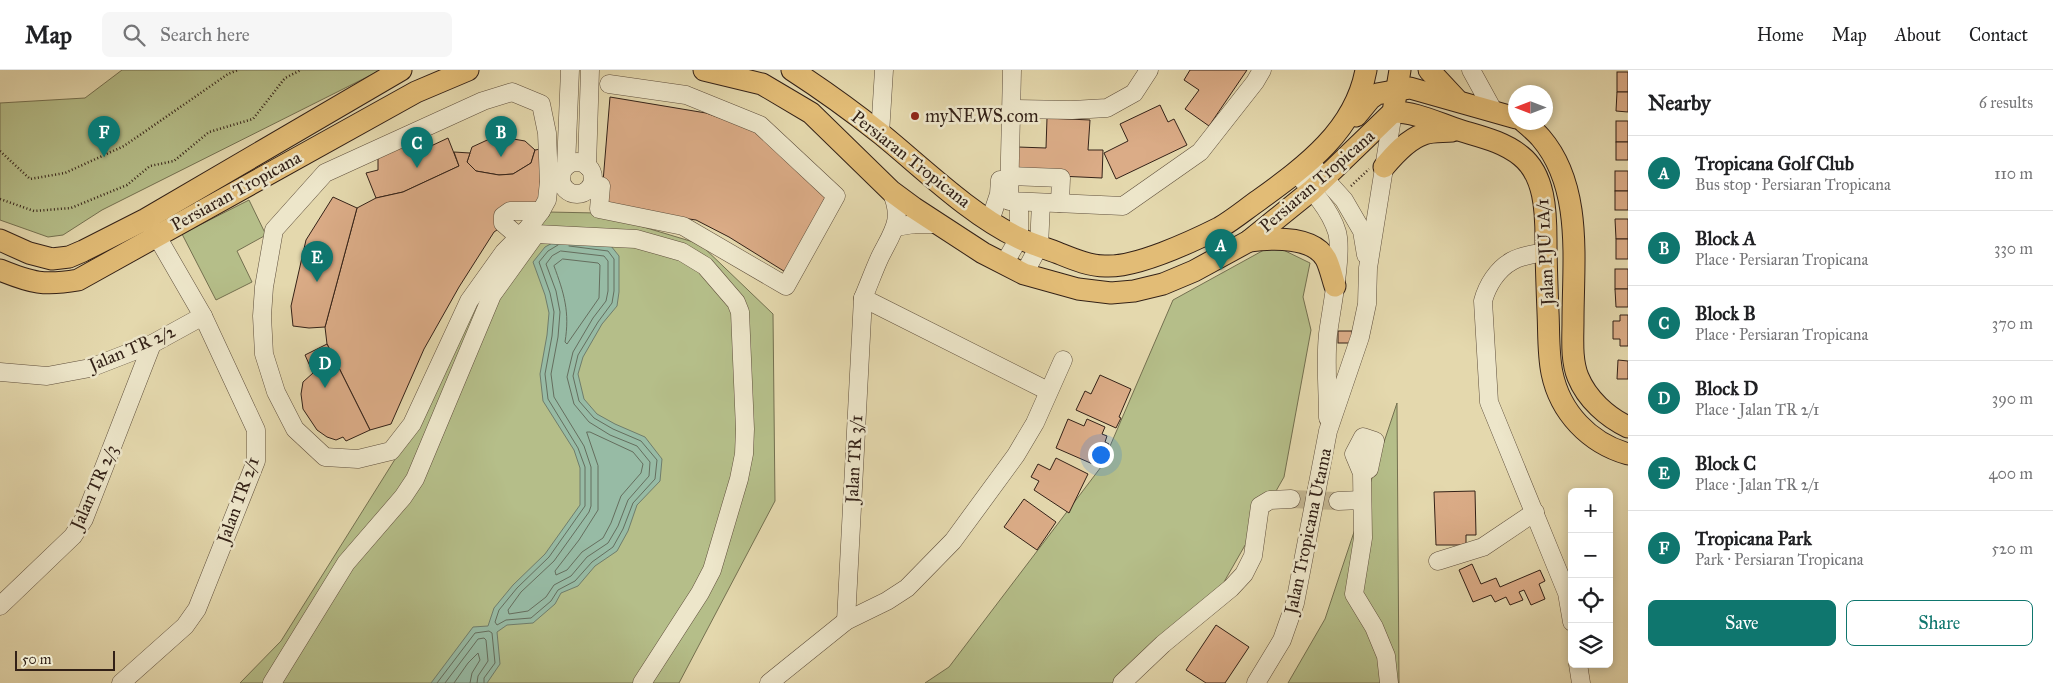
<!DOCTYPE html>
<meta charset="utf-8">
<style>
body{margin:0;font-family:"IM FELL Great Primer",serif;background:#f6f6f6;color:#202124}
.controls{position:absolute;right:15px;bottom:15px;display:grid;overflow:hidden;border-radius:8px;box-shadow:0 2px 8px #0003}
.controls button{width:45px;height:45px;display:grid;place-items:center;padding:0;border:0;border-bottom:1px solid #e0e0e0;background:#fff;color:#202124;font:25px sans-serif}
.compass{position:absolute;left:1508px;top:15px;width:45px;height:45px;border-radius:50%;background:#fff;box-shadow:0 2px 8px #0003;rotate:270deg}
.scale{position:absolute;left:15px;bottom:12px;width:100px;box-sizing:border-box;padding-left:5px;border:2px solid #332117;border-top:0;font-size:14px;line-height:18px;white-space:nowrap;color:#332117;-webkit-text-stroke:4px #ede6ca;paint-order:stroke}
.you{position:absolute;left:1100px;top:384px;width:18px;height:18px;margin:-12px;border:4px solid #fff;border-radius:50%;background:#1a73e8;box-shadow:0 0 0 8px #1a73e833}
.badge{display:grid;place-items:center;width:32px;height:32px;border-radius:50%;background:#0f766e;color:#fff;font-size:16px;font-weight:700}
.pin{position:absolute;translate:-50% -41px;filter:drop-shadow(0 1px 2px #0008)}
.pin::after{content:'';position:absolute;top:26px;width:18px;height:15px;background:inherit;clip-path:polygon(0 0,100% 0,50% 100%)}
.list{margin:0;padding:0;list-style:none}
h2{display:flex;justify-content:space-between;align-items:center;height:65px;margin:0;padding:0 20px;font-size:21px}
h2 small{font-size:16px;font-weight:400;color:#757577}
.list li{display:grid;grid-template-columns:32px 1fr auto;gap:15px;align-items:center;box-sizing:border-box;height:75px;padding:0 20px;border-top:1px solid #e0e0e0}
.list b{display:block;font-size:19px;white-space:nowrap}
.list p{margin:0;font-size:16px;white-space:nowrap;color:#757577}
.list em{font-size:16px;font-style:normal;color:#757577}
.actions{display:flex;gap:10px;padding:15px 20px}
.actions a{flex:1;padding:11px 0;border:1px solid #0f766e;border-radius:8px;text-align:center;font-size:18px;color:#0f766e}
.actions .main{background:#0f766e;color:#fff}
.icon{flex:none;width:28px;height:28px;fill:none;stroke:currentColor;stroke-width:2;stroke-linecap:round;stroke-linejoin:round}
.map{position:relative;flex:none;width:1628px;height:613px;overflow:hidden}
header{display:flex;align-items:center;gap:30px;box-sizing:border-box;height:70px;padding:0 25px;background:#fff;border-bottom:1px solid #e0e0e0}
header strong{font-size:24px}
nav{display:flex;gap:28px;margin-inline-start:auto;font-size:18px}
.search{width:350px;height:45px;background:#f6f6f6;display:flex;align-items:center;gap:12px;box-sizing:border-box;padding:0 18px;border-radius:8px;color:#757577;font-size:19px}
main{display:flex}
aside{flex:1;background:#fff}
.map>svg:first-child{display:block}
</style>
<header>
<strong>Map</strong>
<div class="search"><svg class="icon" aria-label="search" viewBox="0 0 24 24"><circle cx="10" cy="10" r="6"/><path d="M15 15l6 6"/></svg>Search here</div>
<nav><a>Home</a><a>Map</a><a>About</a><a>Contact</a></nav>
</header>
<main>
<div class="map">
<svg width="1628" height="613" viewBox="0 0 1628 613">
<rect width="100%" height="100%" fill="#e4d8ad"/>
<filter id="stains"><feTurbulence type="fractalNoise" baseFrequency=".004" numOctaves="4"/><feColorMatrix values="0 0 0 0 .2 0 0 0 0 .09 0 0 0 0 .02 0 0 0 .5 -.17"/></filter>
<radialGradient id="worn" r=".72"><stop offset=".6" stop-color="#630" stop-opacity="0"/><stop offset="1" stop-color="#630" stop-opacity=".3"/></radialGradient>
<g fill="#b5be89" stroke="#747050">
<polygon points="122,0 381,0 102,140 63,165 48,167 0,150 0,33 85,28"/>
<polygon points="249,130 266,165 237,181 252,212 216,230 182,164"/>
<polygon points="548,142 597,143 700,174 773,244 775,431 679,613 240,613 281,571 414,359 483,217"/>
<polygon points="1273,175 1310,193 1303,227 1311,260 1284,407 1216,526 1120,613 925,613 949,597 1101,397 1173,230"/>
<polygon points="1397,333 1399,613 1288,613 1325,549"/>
</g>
<polygon fill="#97bba5" stroke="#6f7d6c" points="558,170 611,176 619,186 619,222 617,236 602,254 583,287 578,304 584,329 597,344 615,354 645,367 662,389 660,411 637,435 628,461 617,481 595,496 578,516 561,523 555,534 533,553 507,555 497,562 500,594 487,613 431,613 473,557 488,556 494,538 513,515 545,484 580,435 580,398 574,380 543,331 540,304 547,265 549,243 545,225 533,192 545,177"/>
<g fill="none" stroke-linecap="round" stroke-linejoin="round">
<g stroke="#656e5e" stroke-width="1">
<polyline points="558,175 548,181 539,192 550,223 554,242 552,266 545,304 548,329 578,378 585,397 585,436 549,487 517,518 499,540 495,552 497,555 506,550 531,548 551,531 558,520 575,511 592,492 613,477 623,459 633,433 655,409 657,390 641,371 613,359 594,348 579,331 573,306 578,285 598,252 612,233 614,221 614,189 608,181 569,176"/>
<polygon points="561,181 604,186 608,191 608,221 606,231 593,248 573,282 567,307 574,334 589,352 610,365 637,376 650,392 649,406 628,430 618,456 608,473 587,487 571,506 554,515 546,527 528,541 509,544 508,540 521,522 554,491 589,442 591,436 591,397 584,376 554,327 551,304 558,267 560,242 556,221 546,194 552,186"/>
<path d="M563 189 598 193 600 195 599 228 567 274 565 272C570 242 564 223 554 196Z"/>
<polygon points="587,362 590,362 633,382 643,394 641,403 621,426 611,453 603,468 582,482 567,500 556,505 555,501 579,470 598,440 598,396"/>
<polyline points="437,613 475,563 489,561 492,563 495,593 484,608 484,613"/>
<polyline points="445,613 478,569 484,568 486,570 488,591 478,606 477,613"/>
<polyline points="454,613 468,593 478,583 480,590 472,603 470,613"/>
</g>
</g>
<g fill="#dbac87" stroke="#332117">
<polygon points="1190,0 1247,0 1209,56 1185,39 1199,20 1184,10"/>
<rect x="1617" y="2" width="11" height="20"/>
<polygon points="1617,22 1628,22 1628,42 1616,41"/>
<polygon points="610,27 706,43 757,61 827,124 787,203 729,167 696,150 601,136"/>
<polygon points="1160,35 1168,52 1174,49 1187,75 1116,109 1104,83 1128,71 1120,54"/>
<polygon points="1047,48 1090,50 1088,80 1103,80 1102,108 1016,104 1018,77 1046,78"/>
<rect x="1616" y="51" width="12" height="21"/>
<polygon points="496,66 525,71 535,80 531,93 513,104 499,105 476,101 467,92 472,77"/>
<polygon points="448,68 459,96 403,122 376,128 366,103 378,100 378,88 386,83 420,70 431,76"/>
<rect x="1616" y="72" width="12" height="18"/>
<polygon points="541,79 540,131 494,162 459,217 424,279 391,354 370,360 327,274 325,257 357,138 376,128 403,122 459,96 454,82 470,83 467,92 476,101 499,105 513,104 531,93 535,80"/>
<rect x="1615" y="101" width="13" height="20"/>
<rect x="1615" y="121" width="13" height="19"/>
<polygon points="333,127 357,138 325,257 309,258 293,256 291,236 306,170"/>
<polygon points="1615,149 1628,149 1628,169 1616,169"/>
<rect x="1616" y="169" width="12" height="20"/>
<rect x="1615" y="199" width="13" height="20"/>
<polygon points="1615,219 1628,219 1628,237 1616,237"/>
<polygon points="1620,245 1628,245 1628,276 1620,276 1620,269 1613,269 1613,251 1620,251"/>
<rect x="1338" y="261" width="14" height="12"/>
<polygon points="327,274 370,360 346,371 343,367 336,370 327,367 317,360 303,339 301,324 303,312 313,303 305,285"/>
<polygon points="1618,290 1628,291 1628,309 1617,309"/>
<polygon points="1100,305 1131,319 1119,347 1121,348 1116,358 1076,340 1085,321 1091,324"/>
<polygon points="1068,349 1084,356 1087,349 1105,357 1102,364 1107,366 1105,372 1109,374 1104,385 1100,383 1095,395 1056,378"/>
<polygon points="1056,388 1088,404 1069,443 1034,420 1039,411 1031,407 1038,394 1050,400"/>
<polygon points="1475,421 1476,465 1466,465 1466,475 1436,475 1434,422"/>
<polygon points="1024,429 1056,452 1037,480 1004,457"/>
<polygon points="1472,494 1481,514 1496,508 1500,517 1540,500 1545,511 1539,514 1545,529 1531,535 1524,520 1519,522 1523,530 1510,535 1506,527 1495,532 1491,525 1473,532 1459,500"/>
<polygon points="1216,555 1249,577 1225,613 1206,613 1186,600"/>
</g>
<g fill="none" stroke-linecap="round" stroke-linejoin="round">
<polyline stroke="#c1b38f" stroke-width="18" stroke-dasharray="18 9" stroke-linecap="butt" points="1291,429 1338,431"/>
<defs>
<g id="minor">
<polyline points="1012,0 1009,131 1123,136 1200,82 1255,12 1262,0"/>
<polyline points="1471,0 1493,40"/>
<polygon points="512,22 541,34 547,63 549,112 547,130 541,141 528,158 504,182 469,231 412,354 391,381 358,389 325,387 295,359 276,322 264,284 262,246 264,217 274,160 325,103 483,31"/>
<polyline points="1011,39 1072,40 1107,38 1134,23 1149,0"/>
<polyline points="880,64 884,0"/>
<circle cx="577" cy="108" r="16"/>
<polyline points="566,96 570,0"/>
<polyline points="587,96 590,0"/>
<polyline points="1316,99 1344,130 1362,161 1366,185"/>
<path d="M1296 103C1312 120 1330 139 1337 162 1343 183 1331 240 1328 264 1325 291 1328 320 1328 348"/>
<polyline points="1009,106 1061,108 1060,133"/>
<polyline points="591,117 601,116 599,139 683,156 786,216 836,126 760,55 686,25 609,14"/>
<polyline points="990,151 999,124 1000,110"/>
<polyline points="896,157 914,154 940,154"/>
<polyline points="519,167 503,153 503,146 510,141 541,141"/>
<path d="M1546 182C1535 184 1522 185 1512 191 1497 199 1487 216 1483 231L1489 332 1567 523 1572 552"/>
<polyline points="1004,194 1019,168 1019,132"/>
<polyline points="1024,204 1039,176 1041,133"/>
<polyline points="863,228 1048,321"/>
<polyline points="0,302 47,306 90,298 152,274 203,246"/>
<polyline points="1362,403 1369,399 1375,371 1363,367 1354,384 1362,403 1363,468 1354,524 1374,557 1386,586 1389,613"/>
<polyline points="1338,431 1362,430"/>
<polyline points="1438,491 1483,477 1535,442"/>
<polyline points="0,536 73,466 84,449 152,274"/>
<path d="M846 551 863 228C869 214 874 200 880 187 893 161 904 150 891 121"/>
<polyline points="1578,594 1581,613"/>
<polyline points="121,613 185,556 197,539 256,391 256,360 203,246 151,156"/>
<polyline points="272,613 346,493 403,427 415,409 492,225 536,164 636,169 682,182 705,196 736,232 740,242 745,359 744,384 739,409 712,500 700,523 642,613"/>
<polyline points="769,613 846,551 887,531 907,518 953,471 1016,385 1035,353 1063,290"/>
<polyline points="1122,613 1163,574 1231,518 1244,504 1253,486 1260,436 1270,430 1291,429"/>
<polyline points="1256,613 1282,570 1295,533 1328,361 1360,267 1367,234 1368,198 1393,42"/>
</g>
<g id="major">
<polyline points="704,0 762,14 811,43 891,121 914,138 983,183 1024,204 1078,219 1111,223 1134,221 1163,214 1194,201 1249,171 1312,120 1393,42 1400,0"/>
<path d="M792 0C823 20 852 41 881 64 924 99 969 144 1019 168 1031 174 1045 178 1058 183 1073 189 1089 196 1105 196 1135 198 1191 172 1219 158 1233 150 1246 139 1259 130 1306 96 1355 60 1366 0"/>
<polyline points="1429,0 1456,29"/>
<path d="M1393 42C1417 42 1439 54 1462 61 1482 67 1504 72 1521 86 1545 105 1546 142 1546 170 1546 194 1547 218 1548 242 1549 262 1548 284 1552 303 1560 342 1589 373 1628 384"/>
<polyline points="1356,46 1370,29 1377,24 1410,18 1516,48"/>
<path d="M1524 52C1530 57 1536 62 1541 68 1583 117 1573 191 1573 251 1573 268 1571 290 1578 307 1587 329 1607 347 1628 357"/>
<path d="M1384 97C1394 85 1408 69 1424 64 1432 61 1443 62 1452 61"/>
<polyline points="0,170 29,183 52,189 69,187 83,181 146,149 401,0"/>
<path d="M1249 171C1272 168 1313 166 1326 189 1330 197 1332 207 1335 216"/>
<path d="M0 200C32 213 44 216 78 210L416 22 468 0"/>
</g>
</defs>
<use href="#minor" stroke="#5f4f3c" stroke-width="19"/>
<use href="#major" stroke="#332117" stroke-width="23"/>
<g stroke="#332117" stroke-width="2.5" stroke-dasharray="1 2.5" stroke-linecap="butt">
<polyline points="0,81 30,109 65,103 124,76 228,4 238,0"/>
<polyline points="1351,116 1369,99"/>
<polyline points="0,129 34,141 71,138 127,115 150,96 174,91 209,62 253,49 285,8 301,0"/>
</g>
<use href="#minor" stroke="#ede6ca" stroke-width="18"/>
<use href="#major" stroke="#e2bc76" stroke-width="21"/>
</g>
<circle fill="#8f2418" stroke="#ede6ca" stroke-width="2" cx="915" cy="46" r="5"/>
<g text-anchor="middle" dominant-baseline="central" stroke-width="5" stroke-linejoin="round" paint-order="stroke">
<g font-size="18" fill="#332117" stroke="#ede6ca" text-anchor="start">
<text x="925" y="46">myNEWS.com</text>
</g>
<g font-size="18" fill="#332117" stroke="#ede6ca">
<text transform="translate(911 89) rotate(38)">Persiaran Tropicana</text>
<text transform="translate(1317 111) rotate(-41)">Persiaran Tropicana</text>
<text transform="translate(236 121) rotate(-29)">Persiaran Tropicana</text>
<text transform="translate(1545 182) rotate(-93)">Jalan PJU 1A/1</text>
<text transform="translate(132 278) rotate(-23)">Jalan TR 2/2</text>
<text transform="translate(854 389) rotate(-87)">Jalan TR 3/1</text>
<text transform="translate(94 417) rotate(-66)">Jalan TR 2/3</text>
<text transform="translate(238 430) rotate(-70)">Jalan TR 2/1</text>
<text transform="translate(1308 461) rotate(-78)">Jalan Tropicana Utama</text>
</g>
</g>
<rect width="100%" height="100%" filter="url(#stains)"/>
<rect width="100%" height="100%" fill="url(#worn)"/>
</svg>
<div class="controls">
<button>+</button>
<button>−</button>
<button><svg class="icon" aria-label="locate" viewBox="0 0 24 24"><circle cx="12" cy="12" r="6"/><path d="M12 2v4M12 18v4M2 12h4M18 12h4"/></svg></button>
<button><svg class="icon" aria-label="layers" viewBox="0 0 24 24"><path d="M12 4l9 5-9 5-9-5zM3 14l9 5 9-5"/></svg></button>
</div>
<svg class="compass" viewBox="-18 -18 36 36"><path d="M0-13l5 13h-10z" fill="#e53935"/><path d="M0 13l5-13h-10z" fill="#757577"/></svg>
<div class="scale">50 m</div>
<div class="you"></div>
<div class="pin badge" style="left:1221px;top:200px">A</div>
<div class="pin badge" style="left:501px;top:87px">B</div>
<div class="pin badge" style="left:417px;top:98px">C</div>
<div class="pin badge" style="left:325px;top:318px">D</div>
<div class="pin badge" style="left:317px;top:212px">E</div>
<div class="pin badge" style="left:104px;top:87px">F</div>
</div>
<aside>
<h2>Nearby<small>6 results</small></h2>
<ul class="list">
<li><span class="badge">A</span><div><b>Tropicana Golf Club</b><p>Bus stop · Persiaran Tropicana</p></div><em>110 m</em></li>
<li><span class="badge">B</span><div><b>Block A</b><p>Place · Persiaran Tropicana</p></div><em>330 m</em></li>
<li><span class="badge">C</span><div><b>Block B</b><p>Place · Persiaran Tropicana</p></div><em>370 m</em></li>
<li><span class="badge">D</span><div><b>Block D</b><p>Place · Jalan TR 2/1</p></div><em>390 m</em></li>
<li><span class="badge">E</span><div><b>Block C</b><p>Place · Jalan TR 2/1</p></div><em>400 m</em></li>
<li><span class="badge">F</span><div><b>Tropicana Park</b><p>Park · Persiaran Tropicana</p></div><em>520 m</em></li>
</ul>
<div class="actions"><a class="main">Save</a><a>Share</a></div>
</aside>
</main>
